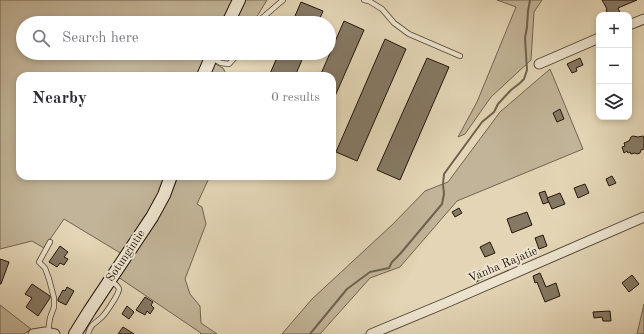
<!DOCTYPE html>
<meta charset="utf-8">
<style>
body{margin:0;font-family:"Old Standard TT",serif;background:#f2f2f3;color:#2b2b33}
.controls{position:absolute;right:12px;top:12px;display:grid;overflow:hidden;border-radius:8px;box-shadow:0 2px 6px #0003}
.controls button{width:36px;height:36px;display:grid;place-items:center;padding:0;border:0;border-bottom:1px solid #e1e1e2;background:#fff;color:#2b2b33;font:20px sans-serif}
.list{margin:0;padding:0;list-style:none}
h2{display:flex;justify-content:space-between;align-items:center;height:52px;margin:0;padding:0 16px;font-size:17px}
h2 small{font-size:13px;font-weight:400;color:#7c7c81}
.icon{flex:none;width:22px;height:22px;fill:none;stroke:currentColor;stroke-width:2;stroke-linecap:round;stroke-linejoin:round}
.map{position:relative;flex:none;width:644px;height:334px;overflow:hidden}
.search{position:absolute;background:#fff;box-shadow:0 2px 6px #0003;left:16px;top:16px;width:320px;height:44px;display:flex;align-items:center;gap:10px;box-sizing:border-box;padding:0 14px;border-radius:22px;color:#7c7c81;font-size:15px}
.panel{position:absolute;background:#fff;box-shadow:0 2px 6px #0003;left:16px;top:72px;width:320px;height:108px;border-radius:12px}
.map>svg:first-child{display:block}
</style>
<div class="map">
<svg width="644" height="334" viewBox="0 0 644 334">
<rect width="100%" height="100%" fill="#e3d5b5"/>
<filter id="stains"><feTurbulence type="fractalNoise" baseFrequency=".005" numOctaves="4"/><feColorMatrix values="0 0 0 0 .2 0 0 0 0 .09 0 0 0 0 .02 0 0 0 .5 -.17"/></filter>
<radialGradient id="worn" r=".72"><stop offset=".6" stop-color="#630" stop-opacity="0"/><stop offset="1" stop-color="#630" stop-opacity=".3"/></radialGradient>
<g fill="#c2b498" stroke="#726452">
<polygon points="0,0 234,0 222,23 23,23 23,53 207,53 201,66 197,76 20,76 20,176 167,176 157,198 122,254 64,219 44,248 32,241 0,249"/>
<polygon points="244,0 267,0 253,23 233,23"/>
<polygon points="497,0 542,0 534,12 531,60 491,97 465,134 458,137 477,102 516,7"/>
<polygon points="214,63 223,68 227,76 207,76"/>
<polygon points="550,69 583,149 457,201 400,267 370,278 320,334 282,334 312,299 393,224 425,191 448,182 500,112"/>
<polygon points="175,176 210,176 197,204 202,207 206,224 185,279 190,294 200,306 201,323 217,334 200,334 201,333 118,277"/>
<polygon points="644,304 644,334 637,334"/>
<polygon points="0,305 31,329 24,334 0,334"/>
</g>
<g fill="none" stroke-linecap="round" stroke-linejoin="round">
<polyline stroke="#6e614f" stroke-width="2" points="310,334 347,289 370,272 389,268 392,262 400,254 442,204 444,194 443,184 444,174 471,137 482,122 494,112 498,104 511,90 520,83 524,79 527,70 525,38 527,27 528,11 530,0"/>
</g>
<g fill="#867964" stroke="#22150c">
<polygon points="602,0 637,0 618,8 621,15 608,15 606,10 607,9"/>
<polygon points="301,2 323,11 318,23 292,23"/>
<polygon points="344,21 364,30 332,103 332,76 320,76"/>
<polygon points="385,39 406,49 357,161 336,152"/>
<polygon points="279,53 305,53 295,76 269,76"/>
<polygon points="427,58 449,67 400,180 377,170"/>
<polygon points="580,58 583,65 576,68 577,71 572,73 567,64"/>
<polygon points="560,109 564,119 557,122 553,113"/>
<polygon points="633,136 638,137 643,136 644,139 644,149 641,150 640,153 637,154 635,153 631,154 630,152 628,153 627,151 624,153 622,147 625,146 624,143 629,141 631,137"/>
<polygon points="612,176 616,183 609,186 606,179"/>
<polygon points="585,184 589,193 578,198 574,188"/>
<polygon points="545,191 549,202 543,204 539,193"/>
<polygon points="560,193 565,204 552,209 547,198"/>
<polygon points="459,208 462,213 455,217 452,212"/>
<polygon points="527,212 532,225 512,233 507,219"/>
<polygon points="543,235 547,246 539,249 535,238"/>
<polygon points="490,242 495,253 485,257 480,247"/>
<polygon points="60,246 68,252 64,257 68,259 64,265 60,263 57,267 49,262"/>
<polygon points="0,259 9,262 1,284 0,284"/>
<polygon points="481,270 484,278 476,282 472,274"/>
<polygon points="540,273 546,287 556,283 560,296 545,302 537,282 535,283 533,276"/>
<polygon points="632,275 639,284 629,292 622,283"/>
<polygon points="32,284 50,296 50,298 38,316 26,307 32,298 25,294"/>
<polygon points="67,287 74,291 66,305 58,301 58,299 63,290 65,291"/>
<polygon points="145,297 153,302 151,305 154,308 150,314 147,311 145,315 136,310"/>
<polygon points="127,306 134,312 129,319 122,314"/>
<polygon points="610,311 611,321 603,321 602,317 594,318 593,312"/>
<polygon points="123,327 134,334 118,334"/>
</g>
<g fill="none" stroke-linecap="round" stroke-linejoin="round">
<defs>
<g id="lane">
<polyline points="364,0 369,1 382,9 394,23 409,34 460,56"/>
<polyline points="258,23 261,19 283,0"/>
<polyline points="212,58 221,63 229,64 239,53"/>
<polyline points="48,332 50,318 54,307 54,298 49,279 45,268 39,262 50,242"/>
<path d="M88 334C91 323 95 324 102 317 106 313 119 294 119 289 118 285 113 283 110 280"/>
</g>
<g id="street">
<polyline points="629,25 644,19"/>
<polyline points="539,64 599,38"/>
<polyline points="33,334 45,332 55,334"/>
<polyline points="371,334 448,302 644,217"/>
</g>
<g id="secondary">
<polyline points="228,23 239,0"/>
<polyline points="203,76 213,53"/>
<polyline points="75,334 90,310 152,217 164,195 171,176"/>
</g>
</defs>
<use href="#lane" stroke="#524536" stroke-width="6"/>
<use href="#street" stroke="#524536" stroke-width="11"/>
<use href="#secondary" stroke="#22150c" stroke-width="14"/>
<use href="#lane" stroke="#ede4cf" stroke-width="4.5"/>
<use href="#street" stroke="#ede4cf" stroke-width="9"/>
<use href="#secondary" stroke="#ede4cf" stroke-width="12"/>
</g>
<g text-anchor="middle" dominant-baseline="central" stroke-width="4" stroke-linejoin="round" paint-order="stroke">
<g font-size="12" fill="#22150c" stroke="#ede4cf">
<text transform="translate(126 256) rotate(-56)">Sotungintie</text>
<text transform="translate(503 265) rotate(-23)">Vanha Rajatie</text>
</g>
</g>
<rect width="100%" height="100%" filter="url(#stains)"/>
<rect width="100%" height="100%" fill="url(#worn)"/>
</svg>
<div class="controls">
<button>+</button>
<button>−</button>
<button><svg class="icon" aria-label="layers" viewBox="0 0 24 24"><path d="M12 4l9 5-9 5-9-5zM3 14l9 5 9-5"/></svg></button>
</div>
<div class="search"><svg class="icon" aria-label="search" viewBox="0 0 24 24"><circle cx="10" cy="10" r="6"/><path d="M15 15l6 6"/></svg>Search here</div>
<section class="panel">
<h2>Nearby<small>0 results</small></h2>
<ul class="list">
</ul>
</section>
</div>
